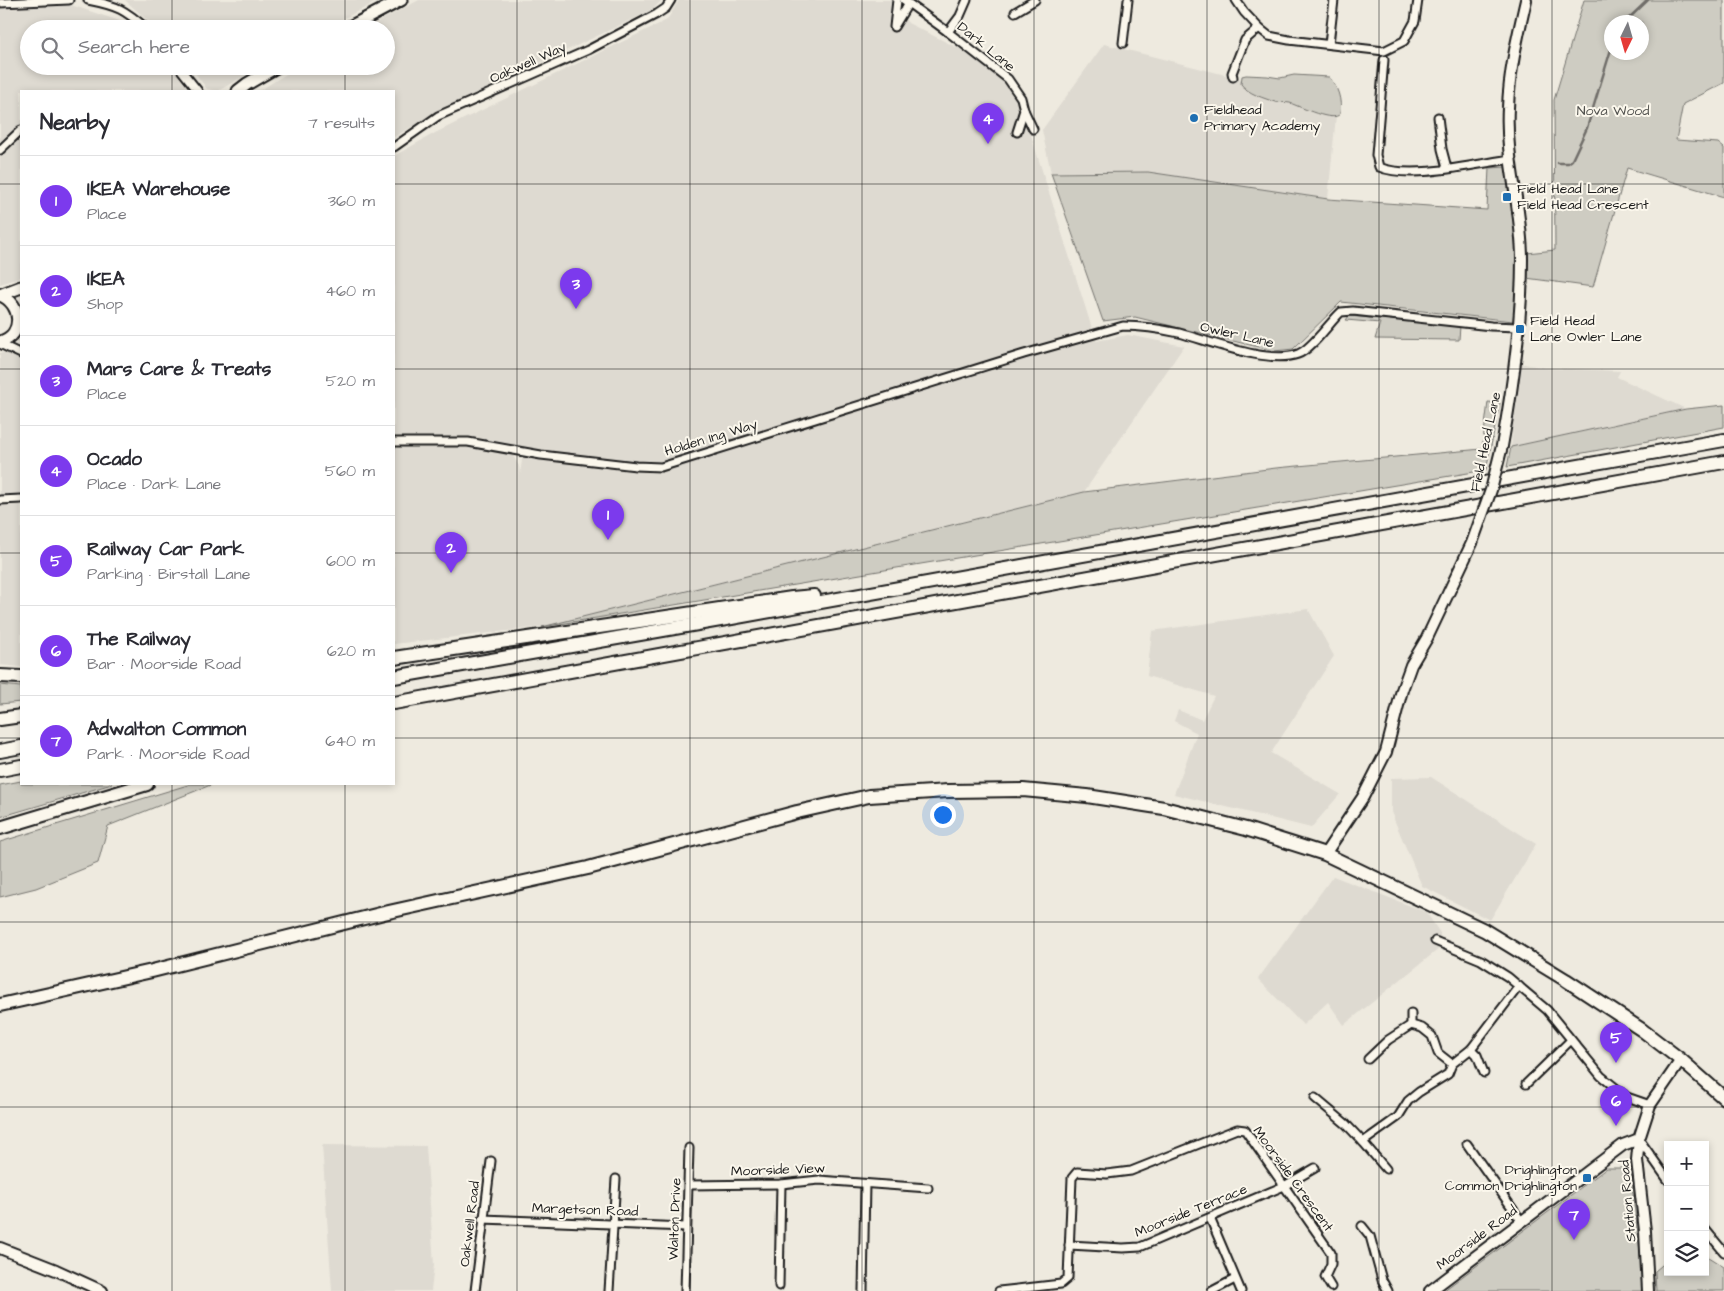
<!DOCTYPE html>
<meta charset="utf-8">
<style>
body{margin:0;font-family:"Architects Daughter",sans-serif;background:#f2f2f3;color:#2b2b33}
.controls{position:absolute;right:15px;bottom:15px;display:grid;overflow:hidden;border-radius:0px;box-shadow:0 2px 8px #0003}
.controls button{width:45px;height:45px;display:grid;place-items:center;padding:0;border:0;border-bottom:1px solid #e1e1e2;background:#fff;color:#2b2b33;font:25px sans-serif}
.compass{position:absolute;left:1604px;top:15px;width:45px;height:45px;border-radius:50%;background:#fff;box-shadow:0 2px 8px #0003;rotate:185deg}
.you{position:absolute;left:942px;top:814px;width:18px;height:18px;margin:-12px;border:4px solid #fff;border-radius:50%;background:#1a73e8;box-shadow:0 0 0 8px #1a73e833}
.badge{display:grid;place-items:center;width:32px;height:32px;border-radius:50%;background:#7c3aed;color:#fff;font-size:16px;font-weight:700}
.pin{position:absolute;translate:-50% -41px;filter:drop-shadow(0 1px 2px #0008)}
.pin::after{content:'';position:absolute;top:26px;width:18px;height:15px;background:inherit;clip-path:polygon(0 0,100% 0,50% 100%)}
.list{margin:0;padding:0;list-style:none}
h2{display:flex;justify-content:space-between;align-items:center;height:65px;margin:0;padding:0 20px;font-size:21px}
h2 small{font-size:16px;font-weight:400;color:#7c7c81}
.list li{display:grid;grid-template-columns:32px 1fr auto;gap:15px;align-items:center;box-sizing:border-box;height:90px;padding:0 20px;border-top:1px solid #e1e1e2}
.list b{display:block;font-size:19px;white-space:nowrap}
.list p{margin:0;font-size:16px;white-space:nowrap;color:#7c7c81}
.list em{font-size:16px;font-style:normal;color:#7c7c81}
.icon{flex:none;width:28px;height:28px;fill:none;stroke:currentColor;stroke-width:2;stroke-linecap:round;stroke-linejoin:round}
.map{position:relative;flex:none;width:1724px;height:1291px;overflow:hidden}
.search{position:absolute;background:#fff;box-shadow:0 2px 8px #0003;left:20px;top:20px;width:375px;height:55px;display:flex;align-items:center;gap:12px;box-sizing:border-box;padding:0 18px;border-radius:28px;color:#7c7c81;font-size:19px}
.panel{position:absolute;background:#fff;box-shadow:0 2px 8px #0003;left:20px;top:90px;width:375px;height:695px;border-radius:0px}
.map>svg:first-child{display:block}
</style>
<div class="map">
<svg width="1724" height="1291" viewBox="0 0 1724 1291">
<rect width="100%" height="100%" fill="#eeeadf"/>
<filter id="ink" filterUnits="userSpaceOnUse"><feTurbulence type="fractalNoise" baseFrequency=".02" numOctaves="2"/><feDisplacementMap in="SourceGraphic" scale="10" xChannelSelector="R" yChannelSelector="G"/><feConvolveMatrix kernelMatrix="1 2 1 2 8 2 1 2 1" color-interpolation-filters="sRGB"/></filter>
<g filter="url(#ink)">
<g fill="#dedad1">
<polygon points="125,0 380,0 323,29 157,29"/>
<polygon points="419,0 662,0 652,10 441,110 394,137 394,91 259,91 299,66 386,66 386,29 365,29"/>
<polygon points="679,0 891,0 908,23 964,51 1002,80 1017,102 1029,129 1096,341 1128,335 1184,346 1084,492 542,627 394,644 394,447 467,447 512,454 519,466 520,474 523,453 457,442 394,447 394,156 435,133 667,20"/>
<polygon points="71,5 129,24 138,29 29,29 29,66 170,66 190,91 21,91 21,277 0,284 0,9"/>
<polygon points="1104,44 1249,81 1337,105 1328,199 1148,172 1051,173 1042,130"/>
<polygon points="190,66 261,66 218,91 207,89"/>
<polygon points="9,352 21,360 21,667 0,665 0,353"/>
<polygon points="1519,363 1545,368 1620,371 1617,377 1686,409 1511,447"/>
<polygon points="1308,609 1334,656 1271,753 1340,794 1311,828 1174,794 1197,733 1174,721 1178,710 1202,720 1214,696 1147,676 1152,631"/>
<polygon points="1431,777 1536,844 1490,920 1422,886 1391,812 1391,778"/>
<polygon points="1333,876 1426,912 1440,933 1440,948 1344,1025 1328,1002 1303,1025 1258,979"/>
<polygon points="322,1145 426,1146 434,1265 431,1291 332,1291"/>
</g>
<g fill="#ceccc2" stroke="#75746f" fill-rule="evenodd">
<path d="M1584 0H1724V83L1683 104 1676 140 1718 143 1724 148V197L1627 168 1593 287 1526 278 1527 253 1555 250 1554 100ZM1612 22H1642V52H1612Z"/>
<path d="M1246 75 1267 76 1280 78 1294 75 1329 77C1338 87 1342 100 1340 114 1333 123 1301 107 1290 103 1285 102 1280 103 1275 102 1264 98 1248 94 1241 84L1242 76Z"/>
<polygon points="1507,167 1518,257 1513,321 1341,302 1293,349 1274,351 1135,317 1103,321 1051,173 1148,172 1328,199 1487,210 1489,168"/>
<polygon points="1349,316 1460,326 1459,340 1375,339 1380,323 1346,320"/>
<polygon points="1488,402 1500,403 1486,470 542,627 1084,492 1276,468 1482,449"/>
<polygon points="1724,405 1724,427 1507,467 1511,447 1686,409"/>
<polygon points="0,685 21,687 21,702 0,704"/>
<polygon points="21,781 21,784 112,784 0,817 0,785"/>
<polygon points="191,784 213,784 108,826 98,863 36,888 0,897 0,842"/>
<polygon points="1607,1168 1630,1168 1640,1252 1642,1291 1443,1291"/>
<polygon points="1705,1255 1724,1267 1724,1291 1656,1291 1655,1271 1668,1260 1668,1272 1705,1272"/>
</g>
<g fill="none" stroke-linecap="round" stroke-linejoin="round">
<g stroke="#6f6d69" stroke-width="2.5">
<polyline points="1625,22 1648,0"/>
<polyline points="1558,163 1568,163 1572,160 1587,128 1612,46"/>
</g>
<defs>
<g id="street">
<path d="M88 0C118 6 124 9 147 29"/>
<polyline points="897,0 894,27 908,4"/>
<polyline points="904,0 948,32 1008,79 1021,98 1024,110 1033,129"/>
<polyline points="1236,0 1244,12 1259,28 1269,36 1289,40 1384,51 1404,41 1415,21 1418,0"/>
<polyline points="0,3 69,0"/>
<polyline points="1015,12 1035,0"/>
<polyline points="948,32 960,16 967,0"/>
<polyline points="1123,43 1128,0"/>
<polyline points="1329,44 1334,0"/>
<path d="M1384 60 1376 155 1379 167C1410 180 1476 164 1511 159"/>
<polyline points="178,66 198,91"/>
<polyline points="1233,77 1232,73 1245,40 1259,28"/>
<polyline points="1438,117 1442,149 1447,168"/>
<polyline points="1017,132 1024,110"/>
<polyline points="394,147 438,116 588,50 657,14 666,8 671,0"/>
<polyline points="0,150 21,130"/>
<polyline points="0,344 21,354"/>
<path d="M394 442H468L541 455 636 466 661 467 1024 354 1123 326C1141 326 1161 329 1179 333 1210 341 1268 365 1298 354 1311 350 1330 322 1341 312L1353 311 1491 326 1518 327"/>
<polyline points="0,500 21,499"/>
<polyline points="1435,941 1481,960 1508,977 1547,1010 1601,1076 1627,1097 1650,1105"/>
<polyline points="1411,1025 1411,1013"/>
<polyline points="1471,1049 1477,1055 1484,1073"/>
<polyline points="1368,1059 1388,1040 1411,1025 1422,1028 1432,1036 1438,1053 1452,1064"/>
<polyline points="1526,1084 1571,1040"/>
<polyline points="1315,1098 1346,1124 1363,1142 1398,1117 1408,1101 1419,1092 1448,1074 1452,1064 1471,1049 1519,986"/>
<polyline points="1639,1139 1668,1180"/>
<polyline points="1363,1142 1386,1169"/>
<polyline points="1467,1144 1522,1222"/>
<polyline points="689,1185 781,1184 819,1180 928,1188"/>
<polyline points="1210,1218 1241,1291"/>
<polyline points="482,1219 686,1227"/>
<polyline points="1362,1226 1370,1236 1382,1280 1388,1291"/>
<polyline points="1705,1229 1724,1252"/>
<polyline points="1069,1245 1123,1248 1140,1247 1284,1186 1315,1168"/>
<polyline points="779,1286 781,1184"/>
<polyline points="475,1291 491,1161"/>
<polyline points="609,1291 616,1179"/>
<polyline points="685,1291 689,1148"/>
<polyline points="863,1291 865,1184"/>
<polyline points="999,1291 1061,1284 1068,1278 1072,1178 1077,1172 1107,1174 1131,1171 1237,1129 1245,1130 1331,1253 1331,1264 1325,1277 1331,1287"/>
<polyline points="1212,1291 1235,1279"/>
</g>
<g id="secondary">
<path d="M1502 446C1513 386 1522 320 1522 259 1522 208 1505 159 1508 108 1509 72 1518 35 1526 0"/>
<polyline points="1325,854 1363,797 1386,752 1402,690 1411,665 1427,638 1472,543"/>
<polyline points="0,1248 56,1270 102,1291"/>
<polyline points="1430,1291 1623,1145 1639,1139"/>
<polyline points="1648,1291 1645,1231 1637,1160 1639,1139 1650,1105 1681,1060"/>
</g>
<g id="primary">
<polyline points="346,29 401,0"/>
<polyline points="238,91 247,84 278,66"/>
<path d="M0 295C22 303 25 335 0 342"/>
<polyline points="0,295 21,287"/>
</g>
<g id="highway">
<polyline points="394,658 792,598 814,596"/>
<polyline points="0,676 21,677"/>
<polyline points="394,677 726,619 1724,440"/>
<polyline points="394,703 1724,462"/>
<polyline points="0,719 21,716"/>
<polyline points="0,751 21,747"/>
<polyline points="0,770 21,766"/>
<polyline points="0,828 147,784"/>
<polyline points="0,1005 152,971 384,913 588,868 797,812 869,796 948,791 1023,790 1087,796 1164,808 1246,829 1325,854 1484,930 1566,980 1642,1030 1681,1060 1724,1098"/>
</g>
</defs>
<use href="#street" stroke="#1c1c1c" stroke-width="11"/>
<use href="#secondary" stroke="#1c1c1c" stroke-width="14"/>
<use href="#primary" stroke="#1c1c1c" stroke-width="15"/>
<use href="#highway" stroke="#1c1c1c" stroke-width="16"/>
<use href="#street" stroke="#fbf7ec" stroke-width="7"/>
<use href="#secondary" stroke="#fbf7ec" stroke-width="10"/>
<use href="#primary" stroke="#fbf7ec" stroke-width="11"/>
<use href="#highway" stroke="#fbf7ec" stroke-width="12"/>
<defs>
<polyline id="secondary-bridge" points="1472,543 1491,490 1502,446"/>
</defs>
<use href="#secondary-bridge" stroke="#1c1c1c" stroke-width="14" stroke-linecap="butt"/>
<use href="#secondary-bridge" stroke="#fbf7ec" stroke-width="10"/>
</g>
</g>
<path fill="none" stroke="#1c1c1c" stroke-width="1" stroke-opacity="0.55" d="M172 0V29M345 0V29M517 0V1291M690 0V1291M862 0V1291M1034 0V1291M1207 0V1291M1379 0V1291M1552 0V1291M172 66V91M345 66V91M0 184H21M394 184H1724M0 369H21M394 369H1724M0 553H21M394 553H1724M0 738H21M394 738H1724M172 784V1291M345 784V1291M0 922H1724M0 1107H1724"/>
<g fill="#1f6fb2" stroke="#fbf7ec" stroke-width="2">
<circle cx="1194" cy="118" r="5"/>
<rect x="1502" y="192" width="10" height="10" rx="2.5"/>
<rect x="1515" y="324" width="10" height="10" rx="2.5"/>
<rect x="1582" y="1173" width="10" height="10" rx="2.5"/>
</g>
<g text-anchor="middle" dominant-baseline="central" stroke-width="4" stroke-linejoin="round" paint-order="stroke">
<g font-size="14" fill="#1c1c1c" stroke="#fbf7ec">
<text transform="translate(986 47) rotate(39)">Dark Lane</text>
<text transform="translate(528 63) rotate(-24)">Oakwell Way</text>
<text transform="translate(1237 335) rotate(13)">Owler Lane</text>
<text transform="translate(711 438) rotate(-17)">Holden Ing Way</text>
<text transform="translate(1486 442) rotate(-78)">Field Head Lane</text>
<text transform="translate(778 1170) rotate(-2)">Moorside View</text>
<text transform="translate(1293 1179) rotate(54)">Moorside Crescent</text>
<text transform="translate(1628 1201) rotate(-95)">Station Road</text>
<text transform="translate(585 1210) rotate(2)">Margetson Road</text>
<text transform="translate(1191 1211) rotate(-22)">Moorside Terrace</text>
<text transform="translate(675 1219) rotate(-88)">Walton Drive</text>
<text transform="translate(470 1224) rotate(-83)">Oakwell Road</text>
<text transform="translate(1477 1238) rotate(-37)">Moorside Road</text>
</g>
<g font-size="14" fill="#1c1c1c" stroke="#fbf7ec" text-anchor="start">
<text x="1204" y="110">Fieldhead<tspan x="1204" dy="16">Primary Academy</tspan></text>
<text x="1517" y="189">Field Head Lane<tspan x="1517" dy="16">Field Head Crescent</tspan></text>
<text x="1530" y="321">Field Head<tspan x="1530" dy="16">Lane Owler Lane</tspan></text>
<text x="1577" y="1170" text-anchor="end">Drighlington<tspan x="1577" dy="16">Common Drighlington</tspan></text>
</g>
<g font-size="14" fill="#51514e" stroke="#fbf7ec">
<text x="1613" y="111">Nova Wood</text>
</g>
</g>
</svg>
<div class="controls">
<button>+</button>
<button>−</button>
<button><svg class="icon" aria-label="layers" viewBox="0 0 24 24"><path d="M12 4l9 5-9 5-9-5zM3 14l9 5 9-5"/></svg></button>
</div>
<svg class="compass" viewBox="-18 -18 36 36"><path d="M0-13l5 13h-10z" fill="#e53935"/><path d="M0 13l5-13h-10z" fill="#7c7c81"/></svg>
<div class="you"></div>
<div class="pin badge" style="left:608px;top:540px">1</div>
<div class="pin badge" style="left:451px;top:573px">2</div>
<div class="pin badge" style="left:576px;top:309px">3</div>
<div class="pin badge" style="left:988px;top:144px">4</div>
<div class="pin badge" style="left:1616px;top:1063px">5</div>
<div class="pin badge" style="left:1616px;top:1126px">6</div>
<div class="pin badge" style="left:1574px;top:1240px">7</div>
<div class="search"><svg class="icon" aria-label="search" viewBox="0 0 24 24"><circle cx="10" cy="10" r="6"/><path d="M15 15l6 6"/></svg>Search here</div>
<section class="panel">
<h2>Nearby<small>7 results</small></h2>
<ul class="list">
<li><span class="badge">1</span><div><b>IKEA Warehouse</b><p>Place</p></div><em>360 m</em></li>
<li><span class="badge">2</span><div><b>IKEA</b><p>Shop</p></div><em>460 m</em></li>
<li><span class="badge">3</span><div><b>Mars Care &amp; Treats</b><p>Place</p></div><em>520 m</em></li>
<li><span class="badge">4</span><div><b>Ocado</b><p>Place · Dark Lane</p></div><em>560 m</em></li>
<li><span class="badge">5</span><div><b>Railway Car Park</b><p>Parking · Birstall Lane</p></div><em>600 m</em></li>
<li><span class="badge">6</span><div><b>The Railway</b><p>Bar · Moorside Road</p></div><em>620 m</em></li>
<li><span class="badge">7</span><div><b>Adwalton Common</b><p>Park · Moorside Road</p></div><em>640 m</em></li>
</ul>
</section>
</div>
